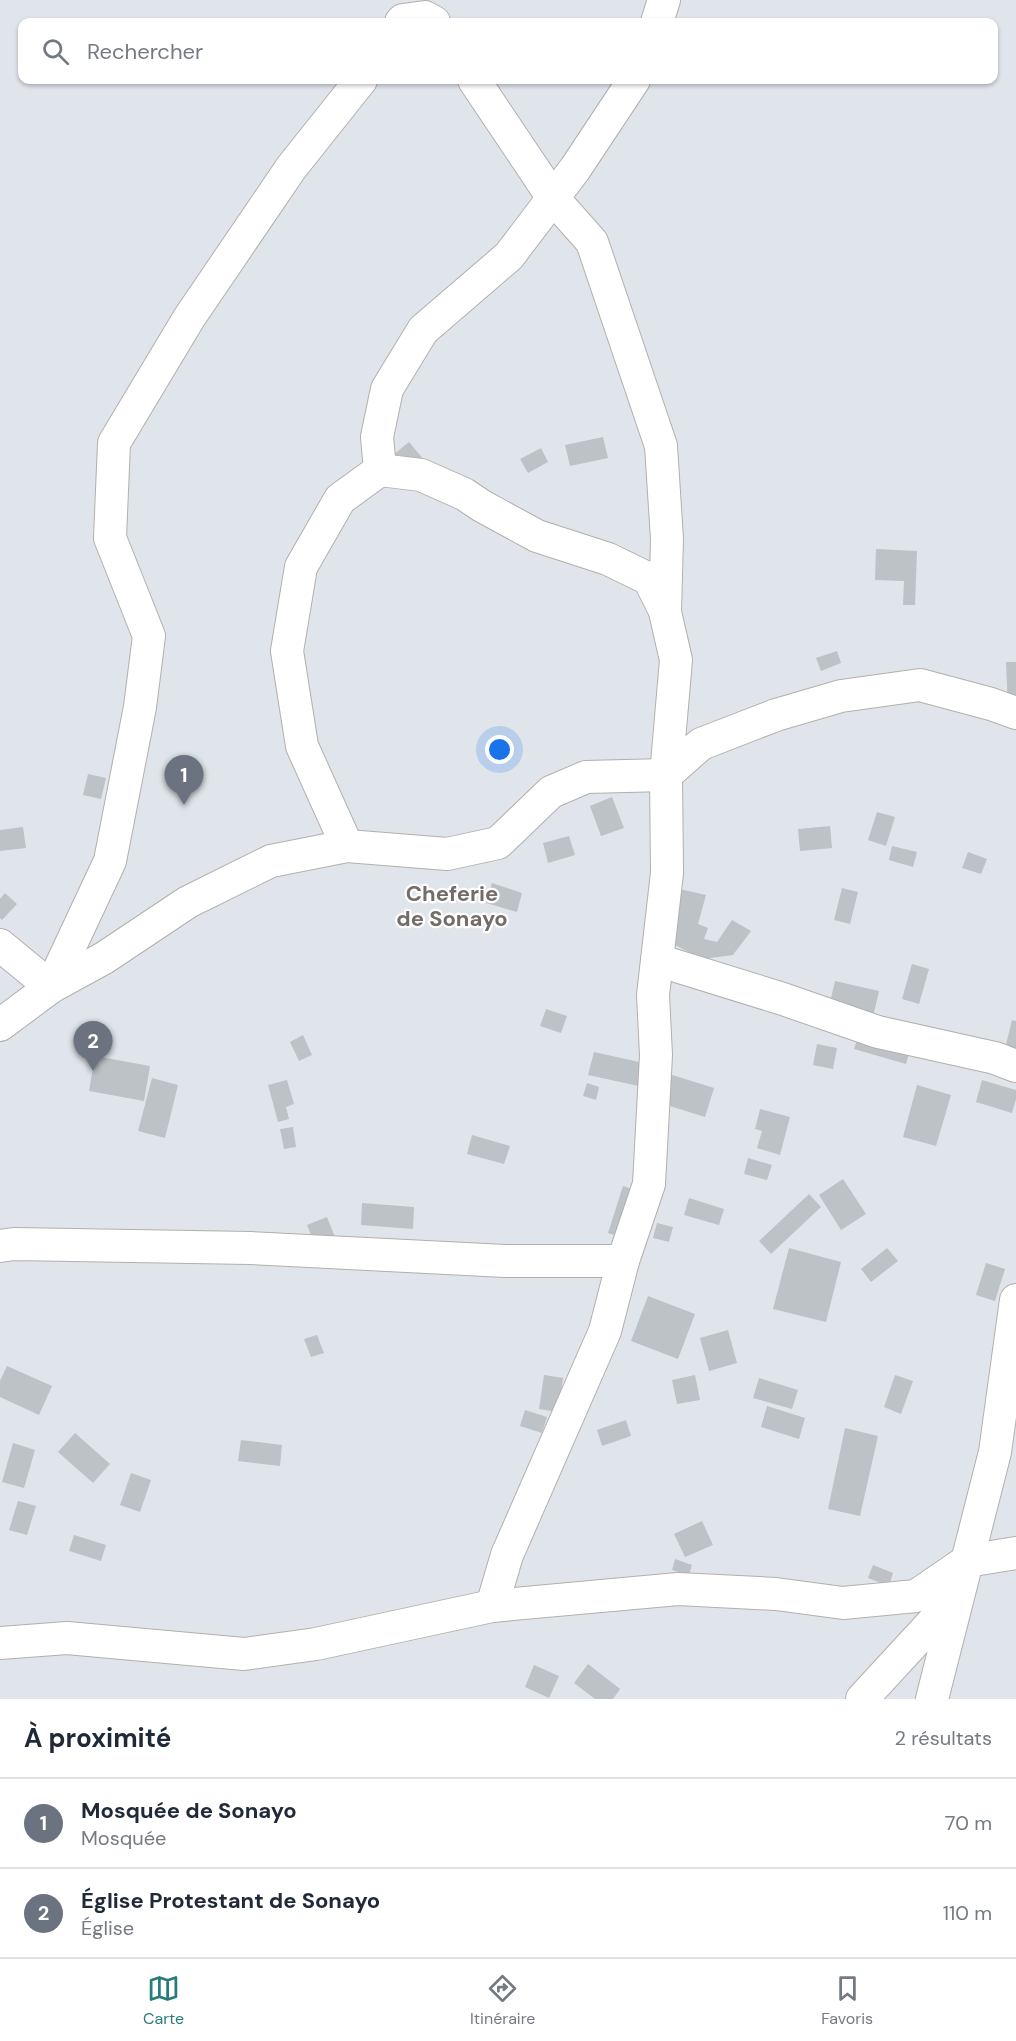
<!DOCTYPE html>
<html lang="fr">
<meta charset="utf-8">
<style>
body{margin:0;font-family:"DM Sans",sans-serif;background:#f2f2f3;color:#1f2937}
.you{position:absolute;left:500px;top:750px;width:21px;height:21px;margin:-15px;border:4px solid #fff;border-radius:50%;background:#1a73e8;box-shadow:0 0 0 9px #1a73e833}
.badge{display:grid;place-items:center;width:39px;height:39px;border-radius:50%;background:#277c7a;color:#fff;font-size:20px;font-weight:700}
.pin{position:absolute;translate:-50% -50px;filter:drop-shadow(0 2px 3px #0008)}
.pin::after{content:'';position:absolute;top:32px;width:21px;height:18px;background:inherit;clip-path:polygon(0 0,100% 0,50% 100%)}
.list{margin:0;padding:0;list-style:none}
h2{display:flex;justify-content:space-between;align-items:center;height:78px;margin:0;padding:0 24px;font-size:26px}
h2 small{font-size:20px;font-weight:400;color:#747a83}
.list li{display:grid;grid-template-columns:39px 1fr auto;gap:18px;align-items:center;box-sizing:border-box;height:90px;padding:0 24px;border-top:2px solid #e0e1e3}
.list b{display:block;font-size:22px;white-space:nowrap}
.list p{margin:0;font-size:20px;white-space:nowrap;color:#747a83}
.list em{font-size:20px;font-style:normal;color:#747a83}
.icon{flex:none;width:33px;height:33px;fill:none;stroke:currentColor;stroke-width:2;stroke-linecap:round;stroke-linejoin:round}
.map{position:relative;flex:none;width:1016px;height:1699px;overflow:hidden}
.search{position:absolute;background:#fff;box-shadow:0 2px 4px #0004;left:18px;right:18px;top:18px;height:66px;display:flex;align-items:center;gap:15px;box-sizing:border-box;padding:0 21px;border-radius:12px;color:#747a83;font-size:22px}
.sheet{height:258px;background:#fff}
nav{display:flex;justify-content:space-around;align-items:center;box-sizing:border-box;height:84px;border-top:2px solid #e0e1e3;background:#fff;font-size:16px;color:#747a83}
nav a{display:grid;justify-items:center;gap:3px}
nav .on{color:#277c7a}
.map>svg:first-child{display:block}
</style>
<div class="map">
<svg width="1016" height="1699" viewBox="0 0 1016 1699">
<rect width="100%" height="100%" fill="#e0e5eb"/>
<g fill="#bdc2c6">
<polygon points="603,437 608,458 570,466 565,445"/>
<polygon points="409,442 424,460 408,472 393,455"/>
<polygon points="541,448 548,462 528,473 520,459"/>
<polygon points="876,549 917,551 915,605 903,605 904,581 875,580"/>
<polygon points="837,651 841,663 821,671 816,658"/>
<polygon points="1006,662 1016,662 1016,710 1008,710"/>
<polygon points="88,774 106,778 101,799 83,795"/>
<polygon points="612,797 624,828 601,836 590,806"/>
<polygon points="877,812 895,817 886,846 868,840"/>
<polygon points="830,826 832,848 800,851 798,829"/>
<polygon points="23,827 26,848 0,851 0,830"/>
<polygon points="569,836 575,855 548,863 543,843"/>
<polygon points="892,846 917,852 913,867 889,860"/>
<polygon points="968,852 987,859 981,874 962,868"/>
<polygon points="492,883 522,893 517,912 486,903"/>
<polygon points="675,888 706,895 698,924 708,928 704,939 717,942 732,920 751,931 733,955 702,959 669,942"/>
<polygon points="842,888 858,892 850,924 834,920"/>
<polygon points="5,893 17,904 2,920 0,918 0,899"/>
<polygon points="912,964 929,969 919,1004 902,999"/>
<polygon points="835,981 879,991 872,1021 828,1011"/>
<polygon points="546,1009 567,1016 561,1033 540,1026"/>
<polygon points="1012,1020 1016,1021 1016,1060 1003,1057"/>
<polygon points="860,1031 911,1046 906,1064 854,1049"/>
<polygon points="303,1035 312,1055 299,1061 290,1042"/>
<polygon points="817,1044 837,1048 833,1069 813,1065"/>
<polygon points="594,1052 648,1064 643,1087 588,1075"/>
<polygon points="95,1056 150,1066 144,1101 89,1091"/>
<polygon points="666,1073 714,1088 705,1117 657,1102"/>
<polygon points="152,1078 178,1085 165,1138 138,1131"/>
<polygon points="287,1080 294,1104 286,1107 289,1119 278,1122 268,1085"/>
<polygon points="982,1080 1016,1090 1016,1099 1012,1113 976,1102"/>
<polygon points="587,1083 599,1087 596,1100 583,1096"/>
<polygon points="917,1085 951,1095 936,1146 903,1137"/>
<polygon points="760,1109 790,1117 780,1155 757,1148 762,1131 755,1129"/>
<polygon points="293,1127 296,1147 284,1149 280,1129"/>
<polygon points="472,1135 510,1146 504,1164 467,1154"/>
<polygon points="748,1158 772,1165 767,1180 744,1174"/>
<polygon points="843,1179 866,1214 841,1230 819,1195"/>
<polygon points="623,1186 644,1193 630,1240 608,1233"/>
<polygon points="809,1194 821,1207 771,1254 759,1241"/>
<polygon points="689,1198 724,1209 719,1225 684,1215"/>
<polygon points="362,1203 414,1207 413,1229 361,1225"/>
<polygon points="327,1217 337,1242 317,1249 307,1225"/>
<polygon points="657,1223 673,1227 669,1242 653,1238"/>
<polygon points="789,1248 841,1262 826,1322 773,1309"/>
<polygon points="887,1248 898,1261 871,1282 861,1269"/>
<polygon points="986,1263 1005,1269 995,1301 976,1295"/>
<polygon points="648,1296 695,1314 678,1359 631,1341"/>
<polygon points="728,1330 737,1363 709,1371 700,1338"/>
<polygon points="317,1335 324,1353 311,1357 304,1339"/>
<polygon points="7,1366 52,1386 39,1415 0,1397 0,1381"/>
<polygon points="544,1375 563,1378 558,1412 539,1409"/>
<polygon points="695,1375 700,1400 677,1404 672,1380"/>
<polygon points="895,1375 913,1381 901,1414 884,1407"/>
<polygon points="759,1378 798,1390 792,1409 753,1398"/>
<polygon points="767,1406 805,1418 799,1439 761,1427"/>
<polygon points="525,1410 547,1417 542,1433 520,1426"/>
<polygon points="626,1420 631,1436 602,1446 597,1430"/>
<polygon points="845,1428 878,1436 860,1516 828,1509"/>
<polygon points="75,1433 110,1464 93,1483 58,1452"/>
<polygon points="241,1440 282,1445 280,1466 238,1461"/>
<polygon points="13,1443 35,1450 24,1488 2,1482"/>
<polygon points="131,1473 151,1480 140,1512 120,1505"/>
<polygon points="18,1501 36,1506 27,1535 9,1530"/>
<polygon points="702,1521 713,1545 685,1557 674,1534"/>
<polygon points="74,1535 106,1545 101,1561 69,1551"/>
<polygon points="675,1559 692,1565 689,1575 672,1570"/>
<polygon points="873,1565 893,1573 889,1586 868,1578"/>
<polygon points="588,1664 620,1689 613,1699 595,1699 574,1683"/>
<polygon points="534,1665 559,1676 549,1698 525,1687"/>
</g>
<g fill="none" stroke-linecap="round" stroke-linejoin="round">
<defs>
<g id="minor">
<polyline points="401,22 403,20 425,17 434,22"/>
<polyline points="657,22 664,0"/>
<polyline points="474,80 553,198 592,242 661,446 667,539 665,612 676,660 666,775 667,873 653,995 656,1055 649,1184 623,1261 605,1331 507,1555 492,1606"/>
<polyline points="380,470 377,437 387,389 423,330 509,256 575,169 634,80"/>
<polyline points="347,846 302,746 287,651 301,567 340,499 380,470 421,475 464,494 482,506 537,536 608,559 649,579 665,611"/>
<polyline points="0,945 51,987 110,861 140,707 149,636 110,538 114,443 189,318 291,168 361,80"/>
<polyline points="657,960 783,999 878,1032 995,1058 1016,1066"/>
<polyline points="0,1025 51,987 104,958 188,902 271,861 347,846 447,854 498,843 551,792 586,777 666,775 701,744 776,715 841,696 920,685 991,704 1016,713"/>
<polyline points="0,1246 14,1244 250,1248 505,1261 623,1261"/>
<polyline points="0,1643 67,1638 244,1654 316,1644 492,1606 678,1589 776,1594 843,1603 916,1596 967,1561 1016,1553"/>
<polyline points="862,1699 957,1596"/>
<polyline points="932,1699 995,1452 1016,1300"/>
</g>
</defs>
<use href="#minor" stroke="#b3afac" stroke-width="34"/>
<use href="#minor" stroke="#fff" stroke-width="32"/>
</g>
<g text-anchor="middle" dominant-baseline="central" stroke-width="4.5" stroke-linejoin="round" paint-order="stroke">
<g font-size="22" font-weight="bold" fill="#736d6a" stroke="#fff">
<text x="452" y="893">Cheferie<tspan x="452" dy="25">de Sonayo</tspan></text>
</g>
</g>
</svg>
<div class="you"></div>
<div class="pin badge" style="left:184px;top:805px;background:#6b7280">1</div>
<div class="pin badge" style="left:93px;top:1071px;background:#6b7280">2</div>
<div class="search"><svg class="icon" aria-label="search" viewBox="0 0 24 24"><circle cx="10" cy="10" r="6"/><path d="M15 15l6 6"/></svg>Rechercher</div>
</div>
<section class="sheet">
<h2>À proximité<small>2 résultats</small></h2>
<ul class="list">
<li><span class="badge" style="background:#6b7280">1</span><div><b>Mosquée de Sonayo</b><p>Mosquée</p></div><em>70 m</em></li>
<li><span class="badge" style="background:#6b7280">2</span><div><b>Église Protestant de Sonayo</b><p>Église</p></div><em>110 m</em></li>
</ul>
</section>
<nav>
<a class="on"><svg class="icon" aria-label="map" viewBox="0 0 24 24"><path d="M3 6l6-2 6 2 6-2v14l-6 2-6-2-6 2zM9 4v14M15 6v14"/></svg>Carte</a>
<a><svg class="icon" aria-label="directions" viewBox="0 0 24 24"><path d="M12 3l9 9-9 9-9-9zM9 14v-3h6M13 9l2 2-2 2"/></svg>Itinéraire</a>
<a><svg class="icon" aria-label="saved" viewBox="0 0 24 24"><path d="M7 4h10v16l-5-4-5 4z"/></svg>Favoris</a>
</nav>
